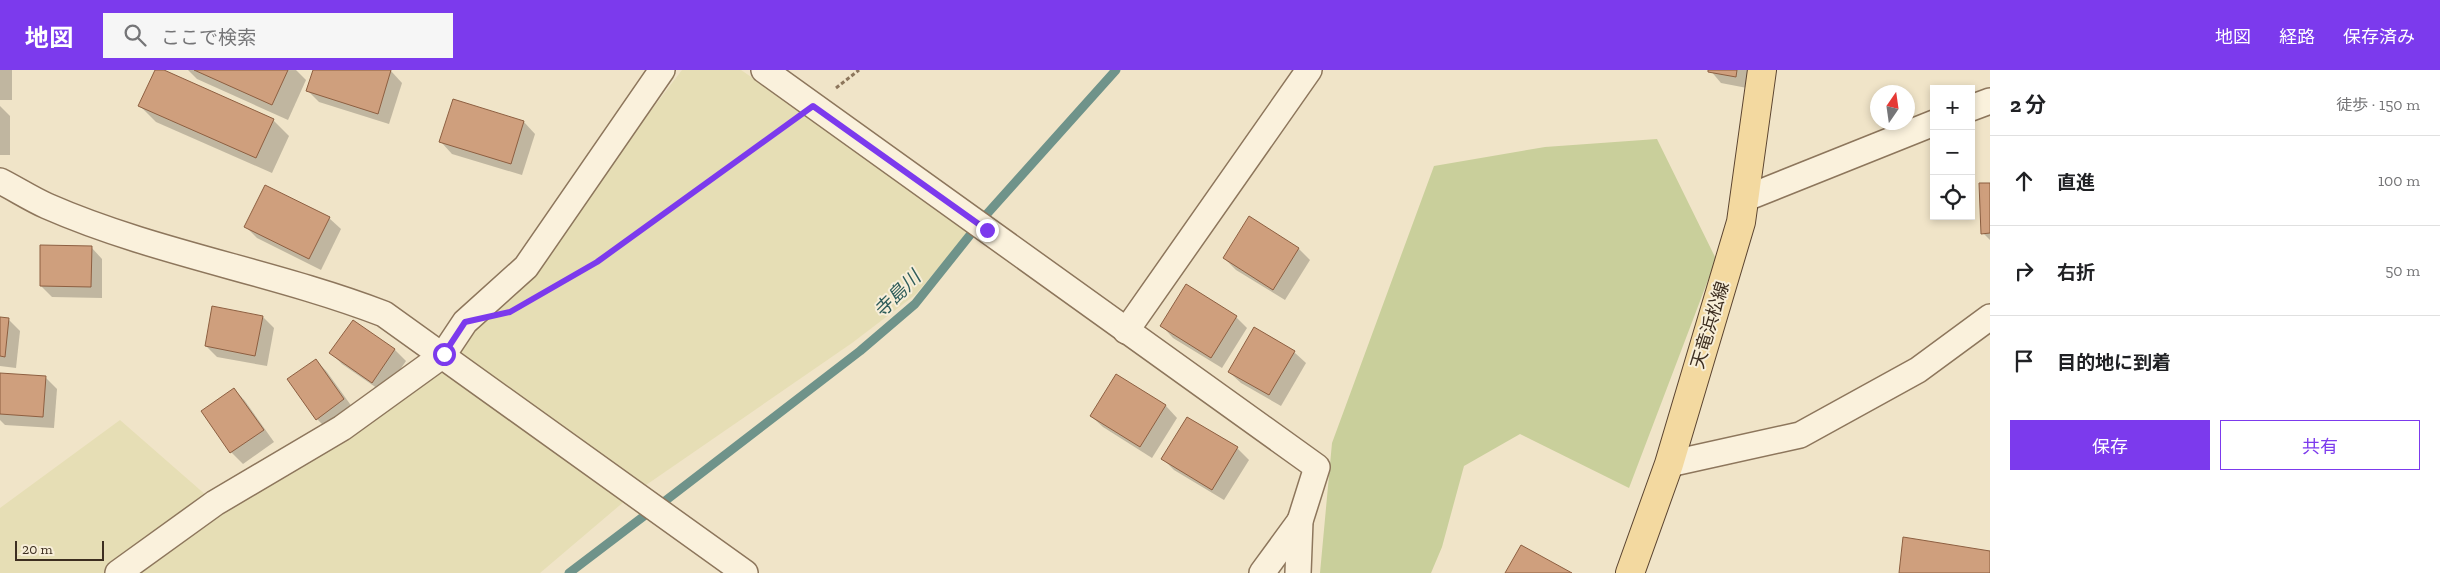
<!DOCTYPE html>
<html lang="ja">
<meta charset="utf-8">
<style>
body{margin:0;font-family:"Zilla Slab","Noto Sans JP",serif;background:#f6f6f6;color:#202124}
.controls{position:absolute;right:15px;top:15px;display:grid;overflow:hidden;border-radius:0px;box-shadow:0 2px 8px #0003}
.controls button{width:45px;height:45px;display:grid;place-items:center;padding:0;border:0;border-bottom:1px solid #e0e0e0;background:#fff;color:#202124;font:25px sans-serif}
.compass{position:absolute;left:1870px;top:15px;width:45px;height:45px;border-radius:50%;background:#fff;box-shadow:0 2px 8px #0003;rotate:13deg}
.scale{position:absolute;left:15px;bottom:12px;width:89px;box-sizing:border-box;padding-left:5px;border:2px solid #3d2e20;border-top:0;font-size:14px;line-height:18px;white-space:nowrap;color:#3d2e20;-webkit-text-stroke:4px #f7eed8;paint-order:stroke}
.stop{position:absolute;width:15px;height:15px;margin:-11px;border:4px solid #7c3aed;border-radius:50%;background:#fff}
.stop.end{background:#7c3aed;border-color:#fff;box-shadow:0 1px 5px #0008}
.list{margin:0;padding:0;list-style:none}
h2{display:flex;justify-content:space-between;align-items:center;height:65px;margin:0;padding:0 20px;font-size:21px}
h2 small{font-size:16px;font-weight:400;color:#757577}
.list li{display:grid;grid-template-columns:32px 1fr auto;gap:15px;align-items:center;box-sizing:border-box;height:90px;padding:0 20px;border-top:1px solid #e0e0e0}
.list b{display:block;font-size:19px;white-space:nowrap}
.list em{font-size:16px;font-style:normal;color:#757577}
.actions{display:flex;gap:10px;padding:15px 20px}
.actions a{flex:1;padding:11px 0;border:1px solid #7c3aed;border-radius:0px;text-align:center;font-size:18px;color:#7c3aed}
.actions .main{background:#7c3aed;color:#fff}
.icon{flex:none;width:28px;height:28px;fill:none;stroke:currentColor;stroke-width:2;stroke-linecap:round;stroke-linejoin:round}
.map{position:relative;flex:none;width:1990px;height:503px;overflow:hidden}
header{display:flex;align-items:center;gap:30px;box-sizing:border-box;height:70px;padding:0 25px;background:#7c3aed;color:#fff}
header strong{font-size:24px}
nav{display:flex;gap:28px;margin-inline-start:auto;font-size:18px}
.search{width:350px;height:45px;background:#f6f6f6;display:flex;align-items:center;gap:12px;box-sizing:border-box;padding:0 18px;border-radius:0px;color:#757577;font-size:19px}
main{display:flex}
aside{flex:1;background:#fff}
.map>svg:first-child{display:block}
</style>
<header>
<strong>地図</strong>
<div class="search"><svg class="icon" aria-label="search" viewBox="0 0 24 24"><circle cx="10" cy="10" r="6"/><path d="M15 15l6 6"/></svg>ここで検索</div>
<nav><a>地図</a><a>経路</a><a>保存済み</a></nav>
</header>
<main>
<div class="map">
<svg width="1990" height="503" viewBox="0 0 1990 503">
<rect width="100%" height="100%" fill="#f0e4c8"/>
<polygon fill="#e6deb5" points="682,0 741,0 972,159 915,225 852,273 633,424 540,503 0,503 0,438 120,350 215,433 443,285 585,127"/>
<polygon fill="#c9cf9b" points="1657,69 1716,189 1629,418 1520,364 1464,396 1442,477 1431,503 1320,503 1332,373 1434,96 1545,77"/>
<g fill="#0003">
<rect x="0" y="0" width="12" height="30"/>
<polygon points="156,0 161,0 273,50 289,66 272,103 156,52 140,36"/>
<polygon points="188,0 296,0 306,10 288,50 197,9"/>
<polygon points="315,0 391,1 402,13 389,54 319,32 308,21"/>
<polygon points="1710,0 1750,0 1747,18 1721,13"/>
<polygon points="454,30 524,52 535,64 522,105 452,84 441,72"/>
<polygon points="0,36 10,46 10,85 0,85"/>
<polygon points="1990,114 1990,170 1983,163"/>
<polygon points="329,148 341,159 321,200 257,168 246,157"/>
<polygon points="91,177 102,189 102,228 52,227 41,216"/>
<polygon points="1299,179 1310,190 1285,230 1236,200 1224,188"/>
<polygon points="263,247 274,258 267,296 217,287 206,276"/>
<polygon points="1236,247 1247,258 1222,298 1173,268 1162,256"/>
<polygon points="0,248 8,249 20,261 16,298 0,296"/>
<polygon points="353,252 395,280 406,291 384,323 342,294 331,283"/>
<polygon points="1294,282 1306,293 1281,336 1241,313 1229,302"/>
<polygon points="316,290 327,302 355,341 328,360 317,349"/>
<polygon points="0,304 46,308 57,319 54,358 5,355 0,350"/>
<polygon points="1116,306 1166,336 1177,348 1152,388 1103,357 1091,346"/>
<polygon points="234,319 245,331 274,372 243,394 231,382 202,341"/>
<polygon points="1188,348 1237,378 1249,390 1224,430 1174,400 1163,389"/>
</g>
<g fill="none" stroke-linecap="round" stroke-linejoin="round">
<g stroke="#6f938a" stroke-width="9">
<polyline points="665,431 860,281 915,234 986,145 1116,0"/>
<polyline points="569,503 648,443"/>
</g>
</g>
<g fill="#cf9f7d" stroke="#8d5f41">
<polygon points="155,0 164,0 274,49 256,88 138,36"/>
<polygon points="194,0 288,0 272,35"/>
<polygon points="313,0 391,0 378,44 306,21"/>
<polygon points="1708,0 1737,0 1736,7 1708,2"/>
<polygon points="453,29 524,51 511,94 439,72"/>
<polygon points="1979,113 1990,113 1990,163 1981,164"/>
<polygon points="265,115 330,147 309,189 244,157"/>
<polygon points="1249,146 1299,178 1273,220 1223,188"/>
<polygon points="40,175 92,176 91,217 40,216"/>
<polygon points="1186,214 1237,246 1211,288 1160,256"/>
<polygon points="212,236 263,246 255,286 205,276"/>
<polygon points="0,247 9,248 5,287 0,286"/>
<polygon points="353,250 395,279 372,313 329,283"/>
<polygon points="1254,257 1295,281 1269,325 1228,302"/>
<polygon points="316,289 344,329 316,350 287,309"/>
<polygon points="0,303 46,306 43,347 0,344"/>
<polygon points="1116,304 1166,335 1140,377 1090,346"/>
<polygon points="234,318 264,360 230,383 201,341"/>
<polygon points="1187,347 1238,377 1212,420 1161,389"/>
<polygon points="1903,467 1990,481 1990,503 1899,503"/>
<polygon points="1521,475 1572,503 1505,503"/>
</g>
<g fill="none" stroke-linecap="round" stroke-linejoin="round">
<defs>
<g id="minor">
<polyline points="764,0 1317,397 1300,451 1298,503"/>
<polyline points="1971,38 1990,31"/>
<path d="M0 111C16 119 31 129 47 136 154 183 275 202 384 244L745 503"/>
<polyline points="1744,129 1934,53"/>
<polyline points="1126,261 1309,0"/>
<polyline points="1669,394 1800,365 1918,300 1990,247"/>
<polyline points="118,503 215,433 342,358 443,285 465,252 526,197 662,0"/>
<polyline points="1262,503 1300,451"/>
</g>
<polyline id="primary" points="1630,503 1669,394 1741,152 1762,0"/>
</defs>
<use href="#minor" stroke="#8d765c" stroke-width="28"/>
<use href="#primary" stroke="#5b4430" stroke-width="30"/>
<g stroke="#8d765c" stroke-width="3" stroke-dasharray="4 2.5" stroke-linecap="butt">
<polyline points="836,18 859,0"/>
<polyline points="537,226 597,192 790,53"/>
</g>
<use href="#minor" stroke="#faf1dc" stroke-width="25"/>
<use href="#primary" stroke="#f3d9a0" stroke-width="28"/>
</g>
<g fill="none" stroke-linecap="round" stroke-linejoin="round">
<polyline stroke="#7c3aed" stroke-width="6" points="444,284 465,252 510,242 597,192 813,36 987,160"/>
</g>
<g text-anchor="middle" dominant-baseline="central" stroke-width="4" stroke-linejoin="round" paint-order="stroke">
<g font-size="18" fill="#3d2e20" stroke="#f7eed8">
<text transform="translate(1710 255) rotate(-73)">天竜浜松線</text>
</g>
<g font-size="19" font-style="italic" fill="#2f5d5a" stroke="#f7eed8">
<text transform="translate(897 224) rotate(-45)">寺島川</text>
</g>
</g>
</svg>
<div class="controls">
<button>+</button>
<button>−</button>
<button><svg class="icon" aria-label="locate" viewBox="0 0 24 24"><circle cx="12" cy="12" r="6"/><path d="M12 2v4M12 18v4M2 12h4M18 12h4"/></svg></button>
</div>
<svg class="compass" viewBox="-18 -18 36 36"><path d="M0-13l5 13h-10z" fill="#e53935"/><path d="M0 13l5-13h-10z" fill="#757577"/></svg>
<div class="scale">20 m</div>
<div class="stop" style="left:444px;top:284px"></div>
<div class="stop end" style="left:987px;top:160px"></div>
</div>
<aside>
<h2>2 分<small>徒歩 · 150 m</small></h2>
<ul class="list">
<li><svg class="icon" aria-label="ahead" viewBox="0 0 24 24"><path d="M12 20V5M6 11l6-6 6 6"/></svg><div><b>直進</b></div><em>100 m</em></li>
<li><svg class="icon" aria-label="right" viewBox="0 0 24 24"><path d="M7 20v-9h11M14 6l5 5-5 5"/></svg><div><b>右折</b></div><em>50 m</em></li>
<li><svg class="icon" aria-label="arrive" viewBox="0 0 24 24"><path d="M6 21V4h12l-3 4 3 4H6"/></svg><div><b>目的地に到着</b></div></li>
</ul>
<div class="actions"><a class="main">保存</a><a>共有</a></div>
</aside>
</main>
